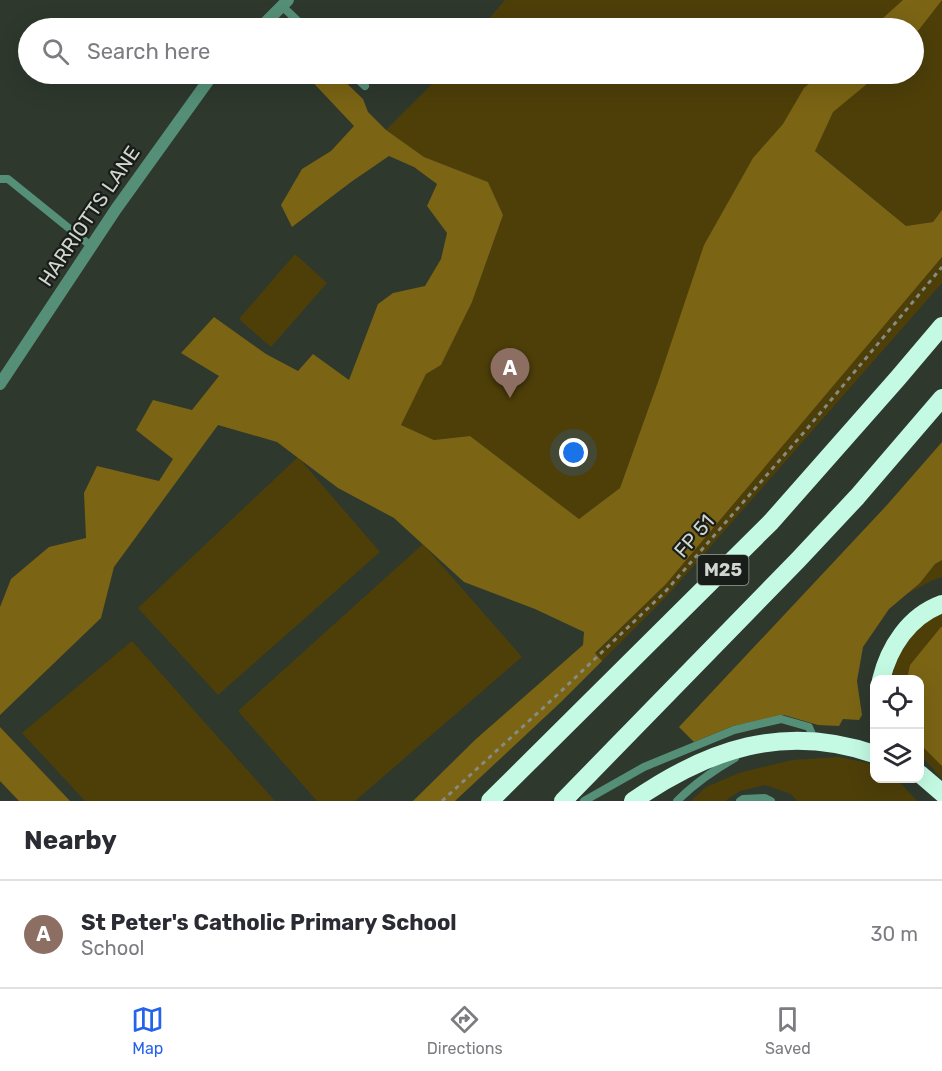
<!DOCTYPE html>
<style>
body{margin:0;font-family:Rubik,sans-serif;background:#f7f7f7;color:#2b2b33}
.controls{position:absolute;right:18px;bottom:18px;display:grid;overflow:hidden;border-radius:12px;box-shadow:0 6px 24px #0002}
.controls button{width:54px;height:54px;display:grid;place-items:center;padding:0;border:0;border-bottom:2px solid #e1e1e2;background:#fff;color:#2b2b33;font:30px sans-serif}
.you{position:absolute;left:574px;top:453px;width:21px;height:21px;margin:-15px;border:4px solid #fff;border-radius:50%;background:#1a73e8;box-shadow:0 0 0 9px #1a73e833}
.badge{display:grid;place-items:center;width:39px;height:39px;border-radius:50%;background:#2563eb;color:#fff;font-size:20px;font-weight:700}
.pin{position:absolute;translate:-50% -50px;filter:drop-shadow(0 2px 3px #0008)}
.pin::after{content:'';position:absolute;top:32px;width:21px;height:18px;background:inherit;clip-path:polygon(0 0,100% 0,50% 100%)}
.list{margin:0;padding:0;list-style:none}
h2{display:flex;justify-content:space-between;align-items:center;height:78px;margin:0;padding:0 24px;font-size:26px}
h2 small{font-size:20px;font-weight:400;color:#7c7c81}
.list li{display:grid;grid-template-columns:39px 1fr auto;gap:18px;align-items:center;box-sizing:border-box;height:108px;padding:0 24px;border-top:2px solid #e1e1e2}
.list b{display:block;font-size:22px;white-space:nowrap}
.list p{margin:0;font-size:20px;white-space:nowrap;color:#7c7c81}
.list em{font-size:20px;font-style:normal;color:#7c7c81}
.icon{flex:none;width:33px;height:33px;fill:none;stroke:currentColor;stroke-width:2;stroke-linecap:round;stroke-linejoin:round}
.map{position:relative;flex:none;width:942px;height:801px;overflow:hidden}
.search{position:absolute;background:#fff;box-shadow:0 6px 24px #0002;left:18px;right:18px;top:18px;height:66px;display:flex;align-items:center;gap:15px;box-sizing:border-box;padding:0 21px;border-radius:33px;color:#7c7c81;font-size:22px}
.sheet{height:186px;background:#fff}
nav{display:flex;justify-content:space-around;align-items:center;box-sizing:border-box;height:84px;border-top:2px solid #e1e1e2;background:#fff;font-size:16px;color:#7c7c81}
nav a{display:grid;justify-items:center;gap:3px}
nav .on{color:#2563eb}
.map>svg:first-child{display:block}
</style>
<div class="map">
<svg width="942" height="801" viewBox="0 0 942 801">
<rect width="100%" height="100%" fill="#2e382d"/>
<g fill="#4e3f09">
<polygon points="505,0 942,0 942,210 933,222 906,226 783,124 659,379 620,488 579,519 470,436 434,440 401,425 426,374 441,365 472,302 503,215 488,182 424,157 386,130 442,74 914,74 914,28 481,28"/>
<polygon points="295,254 327,283 271,347 239,319"/>
<polygon points="942,257 942,283 668,595 602,661 595,654 666,584"/>
<polygon points="298,457 380,552 218,695 138,608"/>
<polygon points="423,544 522,657 355,801 317,801 238,711"/>
<polygon points="942,560 942,577 933,580 907,594 920,583 935,564"/>
<path d="M942 612V779L920 754V680H892C895 657 906 635 924 621 929 617 936 615 942 612Z"/>
<polygon points="132,641 275,801 85,801 22,733"/>
<polygon points="839,757 867,763 874,766 874,778 897,779 917,801 797,801 791,794 765,785 740,791 725,801 691,801 706,787 739,773 792,760"/>
</g>
<g fill="#7b6414">
<polygon points="903,0 942,0 914,36 914,28 872,28"/>
<polygon points="305,74 337,74 363,99 368,112 386,130 424,157 488,182 503,215 472,302 441,365 426,374 401,425 434,440 470,436 579,519 620,488 659,379 704,245 753,158 783,124 804,88 821,74 879,74 833,112 815,151 906,226 933,222 942,210 942,257 666,584 595,653 602,661 561,702 455,801 413,801 476,739 583,645 584,632 535,609 464,582 394,518 338,488 277,442 218,425 114,567 101,618 0,715 0,607 11,579 49,547 86,538 84,493 97,466 159,481 173,459 136,430 153,400 192,410 219,376 181,353 214,317 266,354 298,371 313,354 349,380 378,304 393,293 425,286 441,259 447,233 427,206 437,184 414,167 389,156 351,182 292,227 281,205 302,169 331,151 354,126"/>
<polygon points="942,442 942,560 935,564 920,583 889,609 863,647 857,681 862,715 859,720 843,719 839,726 818,725 784,715 733,726 694,742 679,727 887,505"/>
<polygon points="941,627 942,627 942,766 920,744 920,680 907,679 910,665"/>
<polygon points="0,727 70,801 19,801 0,781"/>
</g>
<g fill="none" stroke-linecap="round" stroke-linejoin="round">
<polyline stroke="#848c83" stroke-width="3" stroke-dasharray="4.5 4.5" stroke-linecap="butt" points="442,801 556,696 665,592 806,430 942,267"/>
<g stroke="#558f78" stroke-width="8">
<polyline points="282,6 305,28"/>
<polyline points="352,74 365,86"/>
<polyline points="0,179 8,179 91,246"/>
<polyline points="584,801 644,767 734,730 781,719 809,727 814,739"/>
<path d="M677 801C695 783 714 770 735 758"/>
<polyline points="740,801 743,799 765,798 771,801"/>
</g>
<g stroke="#558f78" stroke-width="12">
<polyline points="260,28 288,0"/>
<polyline points="0,384 116,209 208,81 215,74"/>
</g>
<g stroke="#c4fae3" stroke-width="18">
<path d="M881 680C889 647 909 616 942 604"/>
<polyline points="920,774 942,793"/>
<polyline points="490,801 771,522 898,378 942,326"/>
<polyline points="563,801 798,560 857,497 942,398"/>
<path d="M633 801C708 749 784 723 874 754"/>
</g>
</g>
<g text-anchor="middle" dominant-baseline="central" stroke-width="4.5" stroke-linejoin="round" paint-order="stroke">
<rect fill="#191d19" stroke="#999e98" stroke-width="1.5" x="697.5" y="555" width="51" height="30" rx="4.5"/>
<g font-size="18" font-weight="bold" fill="#d0d6cf">
<text x="723" y="570">M25</text>
</g>
<g font-size="20" fill="#d0d6cf" stroke="#191d19">
<text transform="translate(89 216) rotate(-56)">HARRIOTTS LANE</text>
<text transform="translate(694 536) rotate(-49)">FP 51</text>
</g>
</g>
</svg>
<div class="controls">
<button><svg class="icon" aria-label="locate" viewBox="0 0 24 24"><circle cx="12" cy="12" r="6"/><path d="M12 2v4M12 18v4M2 12h4M18 12h4"/></svg></button>
<button><svg class="icon" aria-label="layers" viewBox="0 0 24 24"><path d="M12 4l9 5-9 5-9-5zM3 14l9 5 9-5"/></svg></button>
</div>
<div class="you"></div>
<div class="pin badge" style="left:510px;top:398px;background:#8d6e63">A</div>
<div class="search"><svg class="icon" aria-label="search" viewBox="0 0 24 24"><circle cx="10" cy="10" r="6"/><path d="M15 15l6 6"/></svg>Search here</div>
</div>
<section class="sheet">
<h2>Nearby<small></small></h2>
<ul class="list">
<li><span class="badge" style="background:#8d6e63">A</span><div><b>St Peter's Catholic Primary School</b><p>School</p></div><em>30 m</em></li>
</ul>
</section>
<nav>
<a class="on"><svg class="icon" aria-label="map" viewBox="0 0 24 24"><path d="M3 6l6-2 6 2 6-2v14l-6 2-6-2-6 2zM9 4v14M15 6v14"/></svg>Map</a>
<a><svg class="icon" aria-label="directions" viewBox="0 0 24 24"><path d="M12 3l9 9-9 9-9-9zM9 14v-3h6M13 9l2 2-2 2"/></svg>Directions</a>
<a><svg class="icon" aria-label="saved" viewBox="0 0 24 24"><path d="M7 4h10v16l-5-4-5 4z"/></svg>Saved</a>
</nav>
